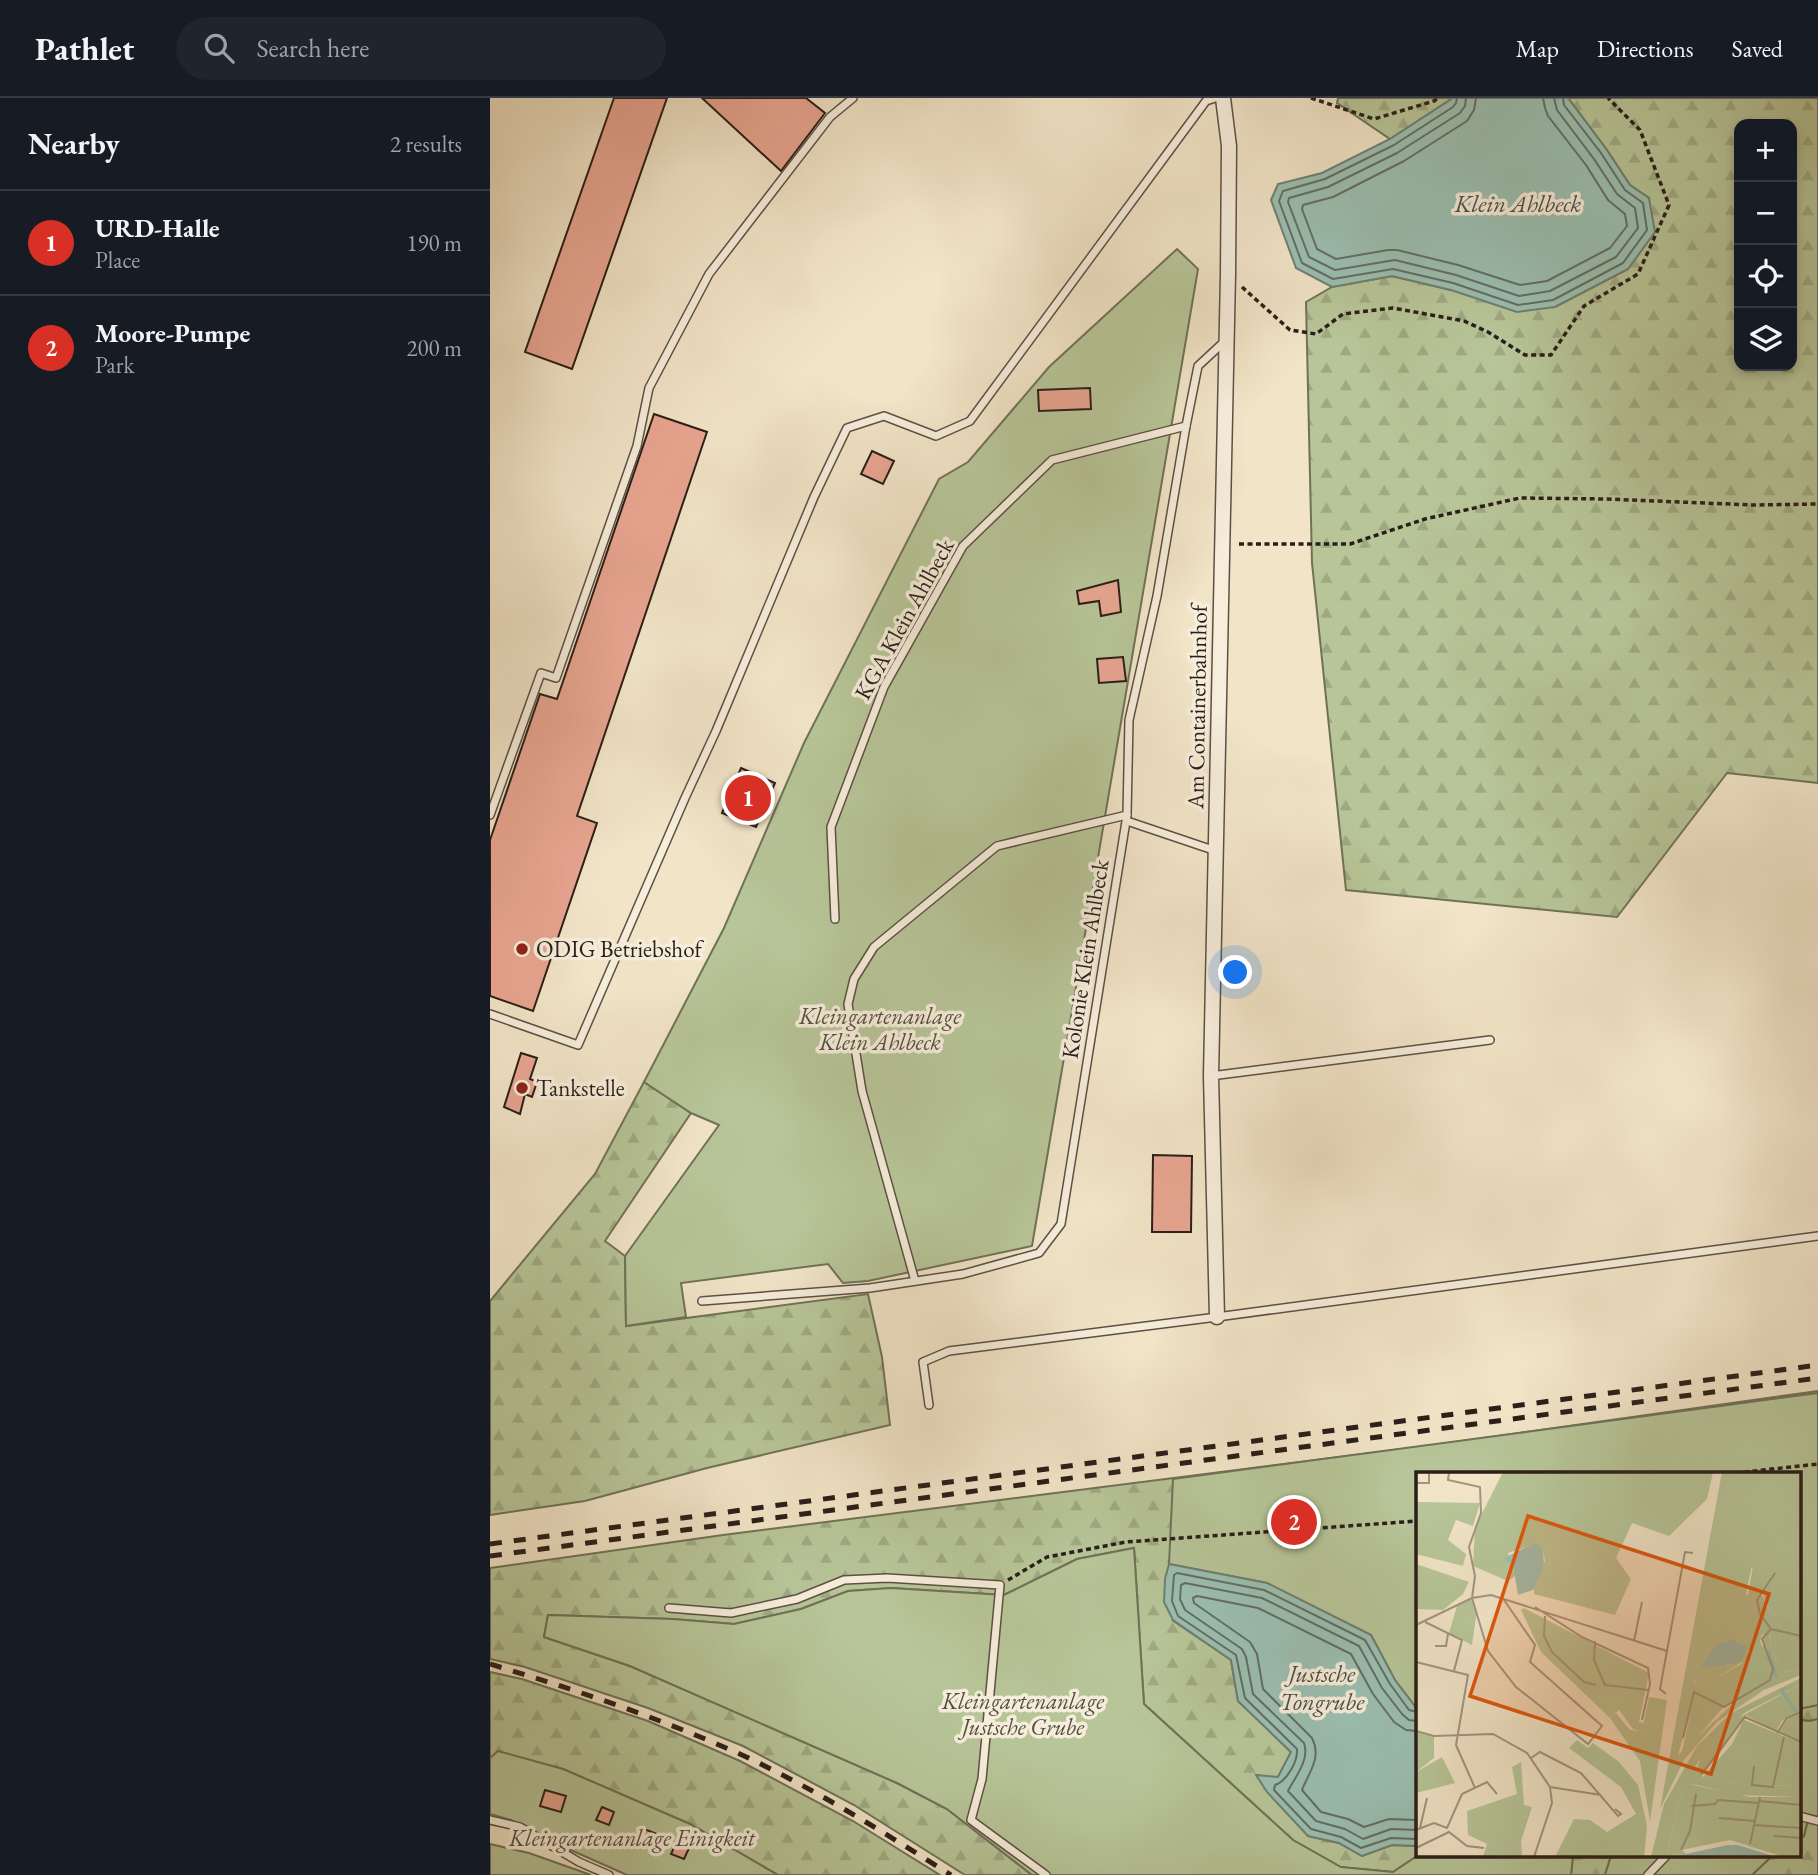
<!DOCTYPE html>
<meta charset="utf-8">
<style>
body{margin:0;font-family:"EB Garamond",serif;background:#20242c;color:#f1f3f6}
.controls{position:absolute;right:21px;top:21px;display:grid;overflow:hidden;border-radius:14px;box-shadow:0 4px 10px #0003}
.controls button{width:63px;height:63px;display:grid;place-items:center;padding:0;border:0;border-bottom:2px solid #363941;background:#171b24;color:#f1f3f6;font:35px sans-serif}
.you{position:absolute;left:746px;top:875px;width:24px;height:24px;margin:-18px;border:5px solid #fff;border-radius:50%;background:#1a73e8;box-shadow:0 0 0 10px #1a73e833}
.badge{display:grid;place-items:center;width:46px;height:46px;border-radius:50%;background:#d93025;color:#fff;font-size:23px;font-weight:700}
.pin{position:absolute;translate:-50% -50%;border:4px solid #fff;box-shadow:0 2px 7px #0006}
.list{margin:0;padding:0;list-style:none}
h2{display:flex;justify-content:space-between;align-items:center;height:91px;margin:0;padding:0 28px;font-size:30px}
h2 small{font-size:23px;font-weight:400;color:#9ea1a6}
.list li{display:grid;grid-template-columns:46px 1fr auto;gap:21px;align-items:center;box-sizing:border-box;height:105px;padding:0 28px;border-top:2px solid #363941}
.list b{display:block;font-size:26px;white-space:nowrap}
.list p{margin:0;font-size:23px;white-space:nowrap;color:#9ea1a6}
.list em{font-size:23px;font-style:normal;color:#9ea1a6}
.icon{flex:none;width:38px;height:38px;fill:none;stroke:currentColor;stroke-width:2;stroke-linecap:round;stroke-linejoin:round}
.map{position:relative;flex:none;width:1328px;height:1777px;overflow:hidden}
header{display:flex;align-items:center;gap:42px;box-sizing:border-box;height:98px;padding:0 35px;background:#171b24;border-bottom:2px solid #363941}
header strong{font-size:33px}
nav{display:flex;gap:38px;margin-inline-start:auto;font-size:24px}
.search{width:490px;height:63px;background:#20242c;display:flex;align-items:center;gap:18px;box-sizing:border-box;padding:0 24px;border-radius:38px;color:#9ea1a6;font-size:26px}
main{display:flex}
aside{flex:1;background:#171b24}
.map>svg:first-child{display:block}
</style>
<header>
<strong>Pathlet</strong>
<div class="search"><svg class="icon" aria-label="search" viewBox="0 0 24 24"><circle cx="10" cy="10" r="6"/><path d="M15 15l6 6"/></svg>Search here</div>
<nav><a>Map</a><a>Directions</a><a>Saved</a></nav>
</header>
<main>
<aside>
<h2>Nearby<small>2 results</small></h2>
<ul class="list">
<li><span class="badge">1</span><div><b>URD-Halle</b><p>Place</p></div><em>190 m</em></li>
<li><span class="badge">2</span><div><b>Moore-Pumpe</b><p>Park</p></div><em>200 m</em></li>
</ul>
</aside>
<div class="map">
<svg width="1328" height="1777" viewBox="0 0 1328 1777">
<defs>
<pattern id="forest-firs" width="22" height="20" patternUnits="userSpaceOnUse" patternTransform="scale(1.75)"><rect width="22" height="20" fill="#b7c598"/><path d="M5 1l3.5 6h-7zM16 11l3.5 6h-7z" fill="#9ea982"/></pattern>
</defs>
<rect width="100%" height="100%" fill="#f1e4c7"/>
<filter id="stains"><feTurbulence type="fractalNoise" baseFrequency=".00286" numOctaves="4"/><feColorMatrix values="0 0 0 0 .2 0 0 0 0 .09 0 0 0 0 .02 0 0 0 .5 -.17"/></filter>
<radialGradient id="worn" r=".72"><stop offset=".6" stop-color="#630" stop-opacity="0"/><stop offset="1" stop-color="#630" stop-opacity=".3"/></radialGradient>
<g fill="url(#forest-firs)" stroke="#707258" stroke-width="2" fill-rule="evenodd">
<polygon points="848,0 963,0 900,41 847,5"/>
<path d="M1078 0H1328V685L1237 675 1127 819 856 792 822 465 816 204 842 189 902 178 961 192 1065 209 1138 171 1159 100 1140 87 1117 52ZM1249 26H1302V268H1249Z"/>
<polygon points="154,984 201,1015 115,1143 135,1158 136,1228 378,1196 392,1259 400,1327 217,1370 95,1403 0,1417 0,1203 105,1076"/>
<polygon points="1328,1293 1328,1621 1320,1623 1309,1622 1309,1376 927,1376 927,1611 905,1582 682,1522 741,1562 748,1603 801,1654 788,1679 818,1738 849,1745 872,1758 902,1747 927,1748 927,1758 903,1774 850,1769 803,1742 654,1606 644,1450 587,1461 514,1497 401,1490 358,1493 311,1511 244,1526 183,1521 58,1517 54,1539 140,1568 407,1685 457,1711 542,1777 475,1777 364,1707 253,1648 158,1610 35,1569 0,1561 0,1470 233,1437 944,1347"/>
<polygon points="0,1574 32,1581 158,1623 250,1663 363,1723 450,1777 288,1777 200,1726 73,1671 8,1654 0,1660"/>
<polygon points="1318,1721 1328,1723 1328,1777 1262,1777 1282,1758 1309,1758 1309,1741 1314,1738"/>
<polygon points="1083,1758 1121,1758 1115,1777 1081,1777"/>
</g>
<g fill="#b7c598" stroke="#707258" stroke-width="2">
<polygon points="687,151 708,171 542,1148 378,1183 353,1185 338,1166 191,1185 196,1219 136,1228 135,1158 229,1027 201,1015 154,984 234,830 314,645 449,381 478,364 559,269"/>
<polygon points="1328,1295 1328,1607 1314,1610 1309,1609 1309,1376 927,1376 927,1611 905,1582 881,1537 777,1485 679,1466 683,1381"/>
<polygon points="644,1450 654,1606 803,1742 851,1769 903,1774 927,1758 1083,1758 1081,1777 542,1777 457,1711 407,1685 140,1568 54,1539 58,1517 183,1521 244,1526 311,1511 358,1493 401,1490 514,1497 587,1461"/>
<polygon points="1328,1621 1328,1723 1318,1721 1314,1738 1309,1741 1309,1622 1320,1623"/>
<polygon points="8,1653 73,1671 200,1726 288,1777 137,1777 74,1749 21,1722 0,1716 0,1660"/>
<polygon points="0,1746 39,1755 101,1777 0,1777"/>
<polygon points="1121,1758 1282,1758 1262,1777 1115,1777"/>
</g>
<g fill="#9bbfb1" stroke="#6e7f74" stroke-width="2">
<polygon points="963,0 1078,0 1117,52 1140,87 1159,100 1165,134 1138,171 1065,209 1027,214 961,192 902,178 842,189 806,170 781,102 788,86 832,75 900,41"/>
<polygon points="679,1466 777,1485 881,1537 905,1582 927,1611 927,1748 902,1747 872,1758 849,1745 818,1738 777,1694 766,1677 788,1679 801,1654 748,1603 741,1562 683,1522 674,1504 675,1481"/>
</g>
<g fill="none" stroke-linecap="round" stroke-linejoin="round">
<g stroke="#626e65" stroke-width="2">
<polyline points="967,0 966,5 963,9 904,47 835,81 793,93 789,103 812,165 843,181 903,171 963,185 1028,207 1063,202 1133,165 1157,132 1153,105 1135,92 1111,55 1074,7 1073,0"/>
<polyline points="976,0 975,8 970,15 907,55 838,89 799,100 798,104 819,159 845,172 905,162 966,177 1029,198 1060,193 1126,159 1148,130 1145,110 1127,96 1104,61 1067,12 1064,0"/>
<polyline points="986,0 984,12 977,23 914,63 843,99 813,107 812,111 827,151 846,161 898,152 907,152 968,167 1030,187 1057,183 1120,150 1137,128 1135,116 1118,102 1096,67 1058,18 1055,10 1053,0"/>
<path d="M927 1614 919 1612 900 1586 875 1542 774 1492 687 1475 684 1477 682 1503 688 1518 746 1557 755 1600 807 1651C808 1663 797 1683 785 1687L784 1692 821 1731 851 1739 871 1750 901 1740 927 1741"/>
<path d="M927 1623 919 1622 912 1616 892 1590 869 1548 772 1500 695 1485 691 1487 690 1501 695 1512 752 1551 756 1559 763 1596 814 1645C820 1662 805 1679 798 1693L826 1723 855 1731 873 1741 901 1731 927 1732"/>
<path d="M927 1633 916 1632 904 1624 883 1596 861 1556 768 1510 707 1498 703 1500 704 1505 760 1544 767 1556 773 1591 822 1640C832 1660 819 1674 812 1692L831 1714 858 1721 874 1729 899 1721 927 1722"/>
</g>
</g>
<g fill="#e8a591" stroke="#2a1e19" stroke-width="2">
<polygon points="124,0 177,0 82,271 35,254"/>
<polygon points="212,0 316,0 335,15 291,73"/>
<polygon points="600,290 601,311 549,313 548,292"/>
<polygon points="164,316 217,334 87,718 107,725 43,913 0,898 0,742 50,596 67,601"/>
<polygon points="382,353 404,363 393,386 371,376"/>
<polygon points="628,482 631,514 611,518 609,503 589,506 587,493"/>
<polygon points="633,559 636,583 609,585 607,561"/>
<polygon points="251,670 285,685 266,729 232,715"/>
<polygon points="31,955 47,960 40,981 47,984 42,999 35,996 30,1016 14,1009"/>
<polygon points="663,1057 702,1058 701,1134 662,1134"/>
<polygon points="55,1692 76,1698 71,1714 50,1708"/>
<polygon points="112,1709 124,1714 119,1727 106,1722"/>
<polygon points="154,1731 167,1736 161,1749 148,1744"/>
<polygon points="187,1743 200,1748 194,1761 181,1756"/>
</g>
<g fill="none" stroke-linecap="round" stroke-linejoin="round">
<defs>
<g id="service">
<polyline points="0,717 51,575 66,580 147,348 159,290 219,176 340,19 363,0"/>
<polyline points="637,723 726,753"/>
<polyline points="345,821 341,729 394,589 473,448 562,362 696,328"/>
<polyline points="0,916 88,947 195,700 226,633 324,399 357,330 394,318 446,338 480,323 716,3 725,0"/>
<polyline points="721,978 1000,942"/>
<polyline points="425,1183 372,993 358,906 364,881 384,849 507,748 637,717"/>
<polyline points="212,1203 380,1190 473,1176 549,1155 571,1126 637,717 639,622 667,498 696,328 708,268 736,242"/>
<polyline points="439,1307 433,1264 459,1253 727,1219 1328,1138"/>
<polyline points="179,1510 241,1515 307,1501 354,1482 397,1480 510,1487 492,1681 481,1722 556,1777"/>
<polyline points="1309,1718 1328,1723"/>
<polyline points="0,1722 30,1729 89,1764 119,1777"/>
<polyline points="1158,1777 1176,1758"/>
</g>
<polyline id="minor" points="727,1219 721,978 738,176 739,48 733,0"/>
</defs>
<use href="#service" stroke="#5c5044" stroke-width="10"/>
<use href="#minor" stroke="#5c5044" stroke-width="17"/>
<g stroke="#2a1e19" stroke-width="3.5" stroke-dasharray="5 3.5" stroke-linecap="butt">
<polyline points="821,0 884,21 944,3 948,0"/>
<polyline points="752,189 800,232 826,236 853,216 903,210 974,223 998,234 1035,257 1061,257 1094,208 1148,176 1179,107 1150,32 1118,0"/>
<polyline points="749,446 860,446 935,421 1030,400 1117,401 1263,407 1328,406"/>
<polyline points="1237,1376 1328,1366"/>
<polyline points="518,1482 557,1459 636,1444 927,1423"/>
</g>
<use href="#service" stroke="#f6eddb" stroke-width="7"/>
<use href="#minor" stroke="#f6eddb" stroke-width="14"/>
<g stroke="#2a1e19" stroke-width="5" stroke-dasharray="12 12" stroke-linecap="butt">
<polyline points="0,1446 1328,1267"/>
<polyline points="0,1458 1328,1280"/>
<path d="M0 1566C86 1592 170 1620 252 1657 325 1691 393 1734 461 1777"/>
</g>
</g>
<g fill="#8f2418" stroke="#f6eddb" stroke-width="2.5">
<circle cx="32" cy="851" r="7"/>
<circle cx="32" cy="990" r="7"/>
</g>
<g text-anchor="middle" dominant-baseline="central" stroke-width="7" stroke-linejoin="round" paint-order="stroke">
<g font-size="23" fill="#2a1e19" stroke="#f6eddb">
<text transform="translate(414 521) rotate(-61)">KGA Klein Ahlbeck</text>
<text transform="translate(707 609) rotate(-89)">Am Containerbahnhof</text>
<text transform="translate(595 861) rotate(-81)">Kolonie Klein Ahlbeck</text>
</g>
<g font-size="23" fill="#2a1e19" stroke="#f6eddb" text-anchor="start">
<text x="46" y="851">ODIG Betriebshof</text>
<text x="46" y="990">Tankstelle</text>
</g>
<g font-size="23" font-style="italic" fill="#54503f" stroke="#f6eddb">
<text x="390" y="918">Kleingartenanlage<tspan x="390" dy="26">Klein Ahlbeck</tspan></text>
<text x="533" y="1603">Kleingartenanlage<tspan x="533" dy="26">Justsche Grube</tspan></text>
<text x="142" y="1740">Kleingartenanlage Einigkeit</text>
</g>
<g font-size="24" font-style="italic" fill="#4c4e47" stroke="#f6eddb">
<text x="1028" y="105">Klein Ahlbeck</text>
<text x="832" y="1575">Justsche<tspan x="832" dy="28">Tongrube</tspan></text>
</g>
</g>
<g transform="translate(926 1374)">
<rect width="385" height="385" fill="#f1e4c7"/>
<path d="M355 157 385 164V197L369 200 363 193 354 175ZM288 304 331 314 385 313V325L320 323 282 313Z" fill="#b7c598"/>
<path d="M87 0H297L291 27 253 64 216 51 200 86 215 107 199 143 118 122V110L129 89 127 77 116 73 92 81 99 104 92 109 57 94 59 55ZM306 0H385V148L354 140 336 94 330 121 355 157 354 175 363 193 369 200 385 197V203L348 218 301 250 268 288 244 337ZM331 151 347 158V174L324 225 262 283 280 220 278 209 300 206 331 187 333 174 322 165ZM320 169 329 174 325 190 298 192ZM0 30 64 31 57 54 40 48 32 68 50 82 47 94 0 82ZM0 92 53 110 47 122 27 138 0 137ZM385 206V212L328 241 284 288 278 296 289 307 282 313 268 312 251 380 265 377 270 382 235 385 248 332 281 274 315 241ZM233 225 251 228 234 349 224 289 194 246 200 241 214 258 226 259ZM161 268 172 276 177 271 203 290 222 313 231 354 228 385H139L158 347 174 348 191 360 220 342 205 315 153 276ZM26 285 39 311 0 321V300ZM105 290 108 333 116 335 105 369 106 385H67L71 372 52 363 51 339 101 322 96 295Z" fill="#b7c598" fill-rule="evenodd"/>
<path d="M385 241V269L363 260 372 247Z" fill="#b7c598"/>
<path d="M55 127 61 139 56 173 33 161 41 134Z" fill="#b7c598"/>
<path d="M307 0H385V107L337 84 321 164 331 150 348 158 344 169 359 204 306 237 265 284 279 220V200L300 206 325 192 334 180 322 165 301 172 283 197 271 192ZM338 88 359 101 345 121 354 140 385 148V164L350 155 329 141ZM108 136 233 201 223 250 228 251 226 260 217 257 203 238 194 246 125 180 105 138ZM385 212V239L366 249 360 259 330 243 306 278 284 303 280 301 284 288 321 247ZM328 248 385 271V313L331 314 288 304 316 272ZM2 259 18 264V286L0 300ZM268 311 334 325H385V385H368L314 368 251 381Z" fill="#b7c598"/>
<path d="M119 71 127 77 128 94 117 118 102 123 97 94 88 86ZM317 168 332 175 325 190 283 197 301 172ZM322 373 360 385H255L312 373Z" fill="#9bbfb1"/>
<path fill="none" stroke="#9bbfb1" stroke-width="3.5" d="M352 178 361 206M365 217 380 240"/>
<path fill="none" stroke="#a19581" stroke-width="2" d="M33 0 32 8 64 15 65 41 53 75 59 104 56 126 72 179 100 215 172 272 186 254 114 190 119 173 86 125M0 11H13V0M359 101 341 128 344 142 355 157 385 164M119 135 166 165 232 196 234 212 226 248M129 144 128 164 136 180 168 210 180 213M9 150 46 168 38 199M0 153 56 126 75 123 251 179M179 169 178 188 189 213 233 218M218 169 226 130M19 174H30L32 162M0 190 52 203 40 273 59 316M250 222 244 217 269 80 277 81M0 259 18 264 77 262 111 281 134 315 136 331 118 385M361 261 371 246 385 240M267 266 278 220 308 235 354 208 357 197 346 167 355 157M115 286 124 280 165 301 202 344 205 342 199 337M338 294 336 313 357 315 368 265M285 303 329 245 385 270M134 315 185 323M343 329 385 333M275 334 299 332 302 328 343 331M303 346 339 349M338 353 385 356M4 356 11 326M0 358 18 351 31 356 46 322 71 310 81 322M358 364 385 366M334 372 344 325M0 376 33 360 51 374 68 376M265 378 274 359 280 322M299 385H327"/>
<path fill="#de560d" fill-opacity="0.15" stroke="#de560d" stroke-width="3.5" d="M112 44 353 122 295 302 54 224Z"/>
<rect width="385" height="385" fill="none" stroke="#2a1e19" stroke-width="3.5"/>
</g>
<rect width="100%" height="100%" filter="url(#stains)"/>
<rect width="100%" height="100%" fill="url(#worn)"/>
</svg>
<div class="controls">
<button>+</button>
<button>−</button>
<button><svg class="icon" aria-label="locate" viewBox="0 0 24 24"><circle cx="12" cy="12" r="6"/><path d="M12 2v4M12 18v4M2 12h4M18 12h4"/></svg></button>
<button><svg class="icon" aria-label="layers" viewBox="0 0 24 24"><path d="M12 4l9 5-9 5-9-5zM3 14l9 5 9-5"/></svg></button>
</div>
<div class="you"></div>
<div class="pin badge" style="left:258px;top:700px">1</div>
<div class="pin badge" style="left:804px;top:1424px">2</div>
</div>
</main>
